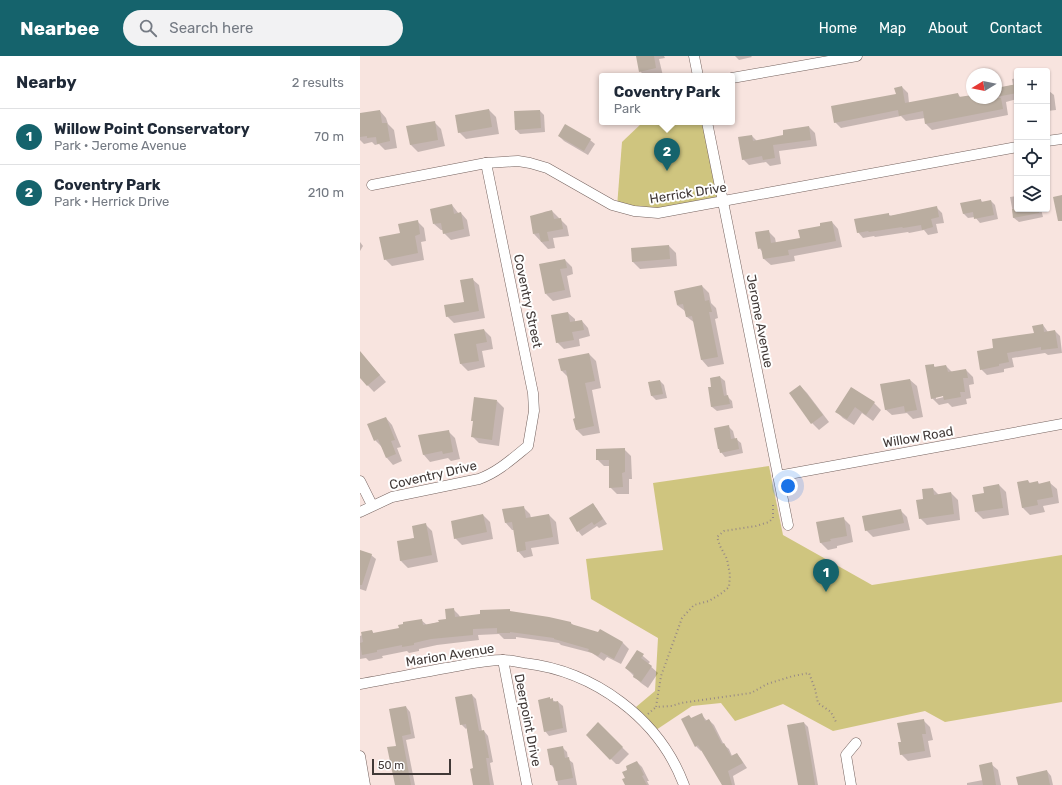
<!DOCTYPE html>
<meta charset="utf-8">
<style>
body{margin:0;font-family:Rubik,sans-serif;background:#f2f2f3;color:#1f2937}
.controls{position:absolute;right:12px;top:12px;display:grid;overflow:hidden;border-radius:4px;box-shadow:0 1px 3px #0004}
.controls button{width:36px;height:36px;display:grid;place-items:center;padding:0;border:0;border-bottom:1px solid #e0e1e3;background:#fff;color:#1f2937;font:20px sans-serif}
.compass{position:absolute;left:606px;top:12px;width:36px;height:36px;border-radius:50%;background:#fff;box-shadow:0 1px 3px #0004;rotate:260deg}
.scale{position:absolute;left:12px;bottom:10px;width:79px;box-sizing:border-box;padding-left:4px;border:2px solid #413937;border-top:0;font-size:11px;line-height:14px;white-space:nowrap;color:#413937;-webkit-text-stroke:3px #fff;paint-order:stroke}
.you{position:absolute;left:428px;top:430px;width:14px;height:14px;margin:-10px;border:3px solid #fff;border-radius:50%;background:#1a73e8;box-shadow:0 0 0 6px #1a73e833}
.badge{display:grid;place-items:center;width:26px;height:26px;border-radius:50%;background:#15636c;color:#fff;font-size:13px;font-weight:700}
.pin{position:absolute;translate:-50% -33px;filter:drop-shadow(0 1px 2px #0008)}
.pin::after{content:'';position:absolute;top:21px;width:14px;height:12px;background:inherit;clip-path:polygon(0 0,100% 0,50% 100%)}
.popup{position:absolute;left:239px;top:17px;width:136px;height:52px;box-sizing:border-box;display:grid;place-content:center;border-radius:4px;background:#fff;filter:drop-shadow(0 1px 3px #0005);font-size:13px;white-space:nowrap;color:#747a83}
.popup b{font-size:15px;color:#1f2937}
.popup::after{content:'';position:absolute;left:50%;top:100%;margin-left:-8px;border:8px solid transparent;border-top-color:#fff}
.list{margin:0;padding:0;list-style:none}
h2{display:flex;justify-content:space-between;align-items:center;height:52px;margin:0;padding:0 16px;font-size:17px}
h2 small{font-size:13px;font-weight:400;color:#747a83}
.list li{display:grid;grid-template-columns:26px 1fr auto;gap:12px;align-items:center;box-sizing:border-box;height:56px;padding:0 16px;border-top:1px solid #e0e1e3}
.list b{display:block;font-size:15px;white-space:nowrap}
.list p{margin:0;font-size:13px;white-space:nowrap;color:#747a83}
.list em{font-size:13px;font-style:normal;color:#747a83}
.icon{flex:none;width:22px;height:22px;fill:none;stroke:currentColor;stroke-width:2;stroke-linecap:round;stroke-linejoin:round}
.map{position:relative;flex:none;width:702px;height:729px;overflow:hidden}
header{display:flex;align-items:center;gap:24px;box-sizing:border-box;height:56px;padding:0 20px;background:#15636c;color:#fff}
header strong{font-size:19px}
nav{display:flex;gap:22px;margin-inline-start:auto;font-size:14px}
.search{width:280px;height:36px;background:#f2f2f3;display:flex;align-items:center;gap:10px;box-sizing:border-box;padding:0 14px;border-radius:22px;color:#747a83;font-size:15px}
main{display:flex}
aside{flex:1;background:#fff}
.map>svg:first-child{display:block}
</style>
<header>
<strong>Nearbee</strong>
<div class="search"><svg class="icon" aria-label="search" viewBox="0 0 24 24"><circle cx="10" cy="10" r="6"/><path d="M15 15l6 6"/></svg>Search here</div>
<nav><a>Home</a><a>Map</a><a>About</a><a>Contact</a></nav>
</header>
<main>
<aside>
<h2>Nearby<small>2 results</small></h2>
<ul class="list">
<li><span class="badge">1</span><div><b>Willow Point Conservatory</b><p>Park · Jerome Avenue</p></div><em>70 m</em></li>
<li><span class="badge">2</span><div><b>Coventry Park</b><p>Park · Herrick Drive</p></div><em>210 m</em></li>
</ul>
</aside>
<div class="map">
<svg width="702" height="729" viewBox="0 0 702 729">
<rect width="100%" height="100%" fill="#f8e4df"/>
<g fill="#cfc57f">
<polygon points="283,66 345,66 360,144 306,154 257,151 262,86"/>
<polygon points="409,410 423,479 512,529 702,499 702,646 585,666 565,655 473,675 423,648 375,665 361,647 332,650 296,674 276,651 295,635 298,582 231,543 226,503 303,494 293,427"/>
</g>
<g fill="#0003" fill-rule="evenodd">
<polygon points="277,0 304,0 305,2 299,3 303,20 285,20 280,15"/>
<polygon points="375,0 391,0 392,1 379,4"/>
<polygon points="657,22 657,43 646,46 648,59 572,74 566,68 565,62 546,65 541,60 481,72 475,66 537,39 542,31 548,37 549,47 598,38 601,42 612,40 612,42 636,42 636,33 653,29 652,23"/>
<polygon points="687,35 689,35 694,39 696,54 687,55"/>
<polygon points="129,54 136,61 139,78 106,83 99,76"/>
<polygon points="20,55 26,62 28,68 34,74 37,92 25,94 19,88 15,89 12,86 4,88 0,84 0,58"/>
<polygon points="180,55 184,59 185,76 160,78 156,74"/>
<polygon points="74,66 81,73 85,90 58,96 51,89 47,71"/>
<polygon points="449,71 455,77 457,90 419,95 421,108 410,110 406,106 389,109 383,103 392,80 397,85 424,80"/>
<polygon points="199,80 230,84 235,88 228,99 204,85"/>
<polygon points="657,140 657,153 681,153 683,161 659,166 654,162 650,141"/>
<polygon points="621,144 623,147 631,145 635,149 638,163 620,167 615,161 608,162 604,158 601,148"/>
<polygon points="92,149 99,158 101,157 107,164 110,180 91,184 84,177 83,174 81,174 74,168"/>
<polygon points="576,151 582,157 584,167 576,168 578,177 568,179 564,174 549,177 548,176 515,181 514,180 503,182 498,176 528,158 531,160"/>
<polygon points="192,155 207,170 209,180 193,182 195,192 188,193 174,178 184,156"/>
<polygon points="57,165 64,172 66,185 61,186 64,204 32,210 25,203 41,177"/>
<polygon points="472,166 478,173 482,191 434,200 435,205 411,209 404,203 403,196 399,192 408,175 415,182 416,187 441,183"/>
<polygon points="0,186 3,190 0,195"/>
<polygon points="309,190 316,197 317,210 280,213 273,206 272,193"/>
<polygon points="205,204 212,211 213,218 207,220 211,241 193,245 186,238"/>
<polygon points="112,223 119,229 125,262 94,267 87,260 106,246"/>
<polygon points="342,230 349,237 351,247 356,252 358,262 355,263 364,308 348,311 342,304 335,267 327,261 325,255 317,249"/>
<polygon points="208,257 215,263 215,266 222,265 228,272 230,280 219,283 220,290 204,293 197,286"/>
<polygon points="683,269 688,276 695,275 700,280 702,297 688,299 685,297 652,302 654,311 644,313 644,316 627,319 621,313 634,293 675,278"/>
<polygon points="124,274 131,281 133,293 122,295 125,311 108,315 101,308 95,279"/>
<polygon points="0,296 26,326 14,336 0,321"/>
<polygon points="229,298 236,305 241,332 232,334 240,377 223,380 216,373 216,363 209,322 202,315 199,304"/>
<path d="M573 309 576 312 586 310 592 316 606 314 613 321 614 328 609 329 611 342 606 343 607 348 592 351 588 347 579 349 572 342ZM588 339V340L576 343V341Z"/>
<polygon points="360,321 365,325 367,340 372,345 373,352 357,355 352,351 352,332 351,322"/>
<polygon points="550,324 557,330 563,361 553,363 547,357 532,359 525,353"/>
<polygon points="300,325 304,329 307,342 296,344 292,340 289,327"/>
<polygon points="440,330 447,337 469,366 459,374 452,367"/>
<polygon points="492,332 514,347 521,354 513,365 502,357 494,369 483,362 476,355"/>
<polygon points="137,345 144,352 139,390 119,387 112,380 114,366 112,364"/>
<polygon points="26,362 32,369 41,391 37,392 42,405 33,409 27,402 22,391 15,384"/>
<polygon points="368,370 373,375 375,383 376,383 381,387 383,397 365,401 361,396"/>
<polygon points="88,375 95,382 100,403 91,405 88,402 70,406 64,399 59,380"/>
<polygon points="264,393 271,400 272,423 269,423 269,438 257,438 250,431 250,410 244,410 237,403"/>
<polygon points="668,425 671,428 678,426 680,429 690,427 697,433 699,447 683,450 685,456 670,459 663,452 658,427"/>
<polygon points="639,429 646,436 649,459 623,463 616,456 625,438"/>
<polygon points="573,433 579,439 591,437 598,444 600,464 567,469 560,462 564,444"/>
<polygon points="233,448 237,453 247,468 239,472 237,470 222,480 218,475"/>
<polygon points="163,451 170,458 171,462 189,459 196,466 199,488 171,492 173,500 164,502 158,495 154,474 152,474 146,467 143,454"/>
<polygon points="540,454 547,461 550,474 513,481 506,474"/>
<polygon points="123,459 130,466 133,483 102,489 95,482"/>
<polygon points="483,462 490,469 493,486 477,490 477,492 468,494 461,487 457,467"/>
<polygon points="65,468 72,475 78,506 48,512 41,505 38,486 55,482"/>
<polygon points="0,496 11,499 16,503 6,535 0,533"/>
<polygon points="93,553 99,559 100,561 152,557 211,567 214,570 239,577 240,575 263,587 269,593 261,608 247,601 244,605 232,597 201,589 199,587 156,581 156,583 144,583 139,578 118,579 119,584 77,589 59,593 59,595 49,597 47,595 22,600 23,602 9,605 6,602 0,603 0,580 12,575 14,578 40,573 61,564 67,569 87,564"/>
<polygon points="277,595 290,606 288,608 298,617 288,632 281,627 266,612"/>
<polygon points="112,639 116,643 122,675 124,675 128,680 133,706 130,707 134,729 114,729 114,713 107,672 106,673 101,668"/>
<polygon points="189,642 196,646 198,646 203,650 207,676 189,680 185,675"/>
<polygon points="46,651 50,656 55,682 46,684 55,729 35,729 37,691"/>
<polygon points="341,658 347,665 349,664 354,669 364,689 369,693 372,700 377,698 381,703 387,712 373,720 375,729 364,729 342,694 341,695 336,690 329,660 332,663"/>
<polygon points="563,664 570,671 573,684 568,685 571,701 548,705 541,698 542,687"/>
<polygon points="444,667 448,671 458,729 439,729"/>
<polygon points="238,668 269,698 259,708 256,708 227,679"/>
<polygon points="202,691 207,696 208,703 213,707 217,729 198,729 195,713 191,709 189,694"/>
<polygon points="277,706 282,711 289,725 287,725 289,729 266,729 269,714"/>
<polygon points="631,708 638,714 641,729 607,729 607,727 623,724"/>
<polygon points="687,715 691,720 693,729 659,729"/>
</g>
<g fill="#baada0">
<polygon points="276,0 294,0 296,12 279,16"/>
<polygon points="657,28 657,37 636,41 636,32"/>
<polygon points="542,30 545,47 598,37 599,41 612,39 612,42 641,42 643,53 565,68 563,55 539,60 538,54 474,67 471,50 536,38 534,32"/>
<polygon points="129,53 132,71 98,77 95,59"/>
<polygon points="20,54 22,67 27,67 30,85 17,88 16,81 7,82 7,80 0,81 0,57"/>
<polygon points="180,54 181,72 155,74 154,55"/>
<polygon points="75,65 78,84 50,89 46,70"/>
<polygon points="205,68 231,83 224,95 198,80"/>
<polygon points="449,70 451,84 413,89 415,102 403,104 402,100 382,104 378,81 392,79 393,85 423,79 423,74"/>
<polygon points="702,139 702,165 698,165 693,141"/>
<polygon points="621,143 621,146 631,144 634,159 614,163 613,156 603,158 600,147"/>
<polygon points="92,148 94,158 101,156 104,173 83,178 81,167 73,168 70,153"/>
<polygon points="577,150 579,161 571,163 573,171 562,174 561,169 543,172 542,171 509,176 508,175 497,177 494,163 529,157 529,160"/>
<polygon points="652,153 679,153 679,157 653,162"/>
<polygon points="192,154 194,163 201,162 203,173 187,176 189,185 181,186 179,177 173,178 170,160"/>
<polygon points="58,164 60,178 55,180 58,197 24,204 19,181 40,177 38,168"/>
<polygon points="472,165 476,185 428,194 429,199 403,203 401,192 398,193 395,176 409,174 411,187 440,182 438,174 460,170 460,167"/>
<polygon points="309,189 310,203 272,206 271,192"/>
<polygon points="205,203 207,212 200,213 205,234 185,238 179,208"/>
<polygon points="113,222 119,255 86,261 84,249 104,246 100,224"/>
<polygon points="342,229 345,245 349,244 352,256 349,256 358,301 341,304 332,260 326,261 323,248 317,249 314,235"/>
<polygon points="208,256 210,266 222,264 224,274 212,276 214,284 196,287 191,259"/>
<polygon points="683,268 684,276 695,274 698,292 681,294 681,291 647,297 649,306 639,308 639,310 620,314 617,295 633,292 632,283 674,277 672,270"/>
<polygon points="124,273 127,286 116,288 119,305 100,308 94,278"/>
<polygon points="0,295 20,319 7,330 0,322"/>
<polygon points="229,297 235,325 225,327 234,370 216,374 213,363 215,362 206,314 201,315 198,303"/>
<polygon points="574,308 574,311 586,309 588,316 606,313 608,322 603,322 605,336 600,336 601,341 584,344 583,340 571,343 565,309"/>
<polygon points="360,320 364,340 368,339 370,348 351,351 348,331 351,331 350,322"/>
<polygon points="550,323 557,354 545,356 544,350 525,354 520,328"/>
<polygon points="300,324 303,338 291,340 288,326"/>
<polygon points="440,329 463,359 451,368 429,337"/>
<polygon points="491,331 515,346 506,359 495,351 487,363 475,356"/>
<polygon points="114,341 137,344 132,384 111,381 113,365 111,365"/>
<polygon points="26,361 35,384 31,385 36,398 26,402 18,383 14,385 7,368"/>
<polygon points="369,369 371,383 377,382 379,393 360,397 359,393 358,393 354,372"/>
<polygon points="89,374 93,396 83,398 82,395 63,399 58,379"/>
<polygon points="265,392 265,416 262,417 263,431 249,432 249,404 236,404 236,393"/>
<polygon points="668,424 669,427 678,425 678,428 690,425 693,441 677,444 678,449 662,452 657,426"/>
<polygon points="639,428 643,452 615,456 612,439 624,437 623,431"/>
<polygon points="573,432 574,439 591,436 594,458 559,463 556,444 563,443 562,433"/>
<polygon points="233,447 243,463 234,469 232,466 217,476 209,462"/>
<polygon points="164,450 166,462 189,458 193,481 165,486 166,494 157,496 152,466 145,467 142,453"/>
<polygon points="541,453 544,467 505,475 502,460"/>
<polygon points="123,458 127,476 94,483 91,465"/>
<polygon points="484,461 487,480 470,483 471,485 460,487 456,466"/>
<polygon points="66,467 72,499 40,505 37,485 54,482 52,470"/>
<polygon points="0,494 12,498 2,529 0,529"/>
<polygon points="94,552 95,561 120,558 120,554 150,553 150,555 189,561 211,566 211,568 238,576 240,573 263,586 254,603 241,596 238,600 228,595 229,593 194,583 194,582 150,576 150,577 137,577 137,572 113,573 113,579 71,583 54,587 54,589 42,591 42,589 17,594 17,596 2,599 0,587 3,586 1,576 12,574 13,577 39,572 38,569 43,568 43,566 62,563 63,569 79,566 78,564 86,563 85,553"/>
<polygon points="277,594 284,598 281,602 292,610 281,626 273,621 274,618 265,612"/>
<polygon points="112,638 119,675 124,674 129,702 126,702 130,729 113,729 110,713 113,712 106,668 100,669 95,641"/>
<polygon points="190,641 190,643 193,642 193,646 198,645 203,672 184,676 178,644"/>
<polygon points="46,650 51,678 42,680 51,729 35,729 27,691 36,690 29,653"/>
<polygon points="342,657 345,665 349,663 362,688 364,687 371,700 377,697 383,707 368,715 372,729 362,729 338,689 335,691 321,663 329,659 331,662"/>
<polygon points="564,663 566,678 562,678 565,695 540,699 538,686 541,686 537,667"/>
<polygon points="238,666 263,691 250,704 226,679"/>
<polygon points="444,666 450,697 455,729 438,729 427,669"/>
<polygon points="203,690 205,702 209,701 213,722 196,725 193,709 190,709 187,693"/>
<polygon points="277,705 284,719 282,720 287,729 265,729 262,723 265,722 262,716 267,714 266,710"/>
<polygon points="632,706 636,729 623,729 619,709"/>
<polygon points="687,714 690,729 658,729 656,721"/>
</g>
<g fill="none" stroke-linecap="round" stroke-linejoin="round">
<defs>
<g id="minor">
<polyline points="334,0 338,20"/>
<polyline points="372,22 497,0"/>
<polyline points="347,66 428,469"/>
<polyline points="687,85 702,83"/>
<polyline points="12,129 126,107 158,105 170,107 187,112 252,149 274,155 298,157 657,91"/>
<polyline points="418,420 702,368"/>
<polyline points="0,425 12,449"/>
<path d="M0 456 32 441 119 423C138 416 152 403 168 390L174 355 173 337 126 107"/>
<polyline points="143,604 167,729"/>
<path d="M0 628C29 623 58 617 86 612 105 609 124 604 143 604 150 604 157 606 164 607 234 615 299 662 324 729"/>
<polyline points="0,700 5,729"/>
<polyline points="491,729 486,699 496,687"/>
</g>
</defs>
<use href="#minor" stroke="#75635f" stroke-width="11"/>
<g stroke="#978986" stroke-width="2" stroke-dasharray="1 3" stroke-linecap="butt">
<polyline points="413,449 413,462 409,466 396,470 364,475 357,481 360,490 367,503 370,519 369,531 362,537 349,545 334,549 322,562 301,620 296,651 312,650 321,647 391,637 407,628 433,620 449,617 455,633 458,647 471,656 476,666"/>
<polyline points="288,658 296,651"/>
</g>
<use href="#minor" stroke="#fff" stroke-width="10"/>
</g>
<g text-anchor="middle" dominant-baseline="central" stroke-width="4" stroke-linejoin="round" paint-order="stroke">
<g font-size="13" fill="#413937" stroke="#fff">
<text transform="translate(328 137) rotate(-9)">Herrick Drive</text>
<text transform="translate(168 245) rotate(78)">Coventry Street</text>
<text transform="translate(400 265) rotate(79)">Jerome Avenue</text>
<text transform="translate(558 381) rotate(-10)">Willow Road</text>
<text transform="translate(73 419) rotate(-13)">Coventry Drive</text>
<text transform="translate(90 599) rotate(-9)">Marion Avenue</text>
<text transform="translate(168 664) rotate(79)">Deerpoint Drive</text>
</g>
</g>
</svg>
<div class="controls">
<button>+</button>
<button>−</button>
<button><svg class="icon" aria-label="locate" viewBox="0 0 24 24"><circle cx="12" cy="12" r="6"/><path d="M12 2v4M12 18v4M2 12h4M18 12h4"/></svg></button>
<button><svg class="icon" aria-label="layers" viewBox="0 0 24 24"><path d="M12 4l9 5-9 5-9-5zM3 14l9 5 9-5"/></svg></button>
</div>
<svg class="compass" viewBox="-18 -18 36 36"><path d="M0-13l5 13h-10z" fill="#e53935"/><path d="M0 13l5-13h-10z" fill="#747a83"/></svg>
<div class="scale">50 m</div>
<div class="you"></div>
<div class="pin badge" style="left:466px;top:536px">1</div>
<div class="pin badge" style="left:307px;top:115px">2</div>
<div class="popup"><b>Coventry Park</b>Park</div>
</div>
</main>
